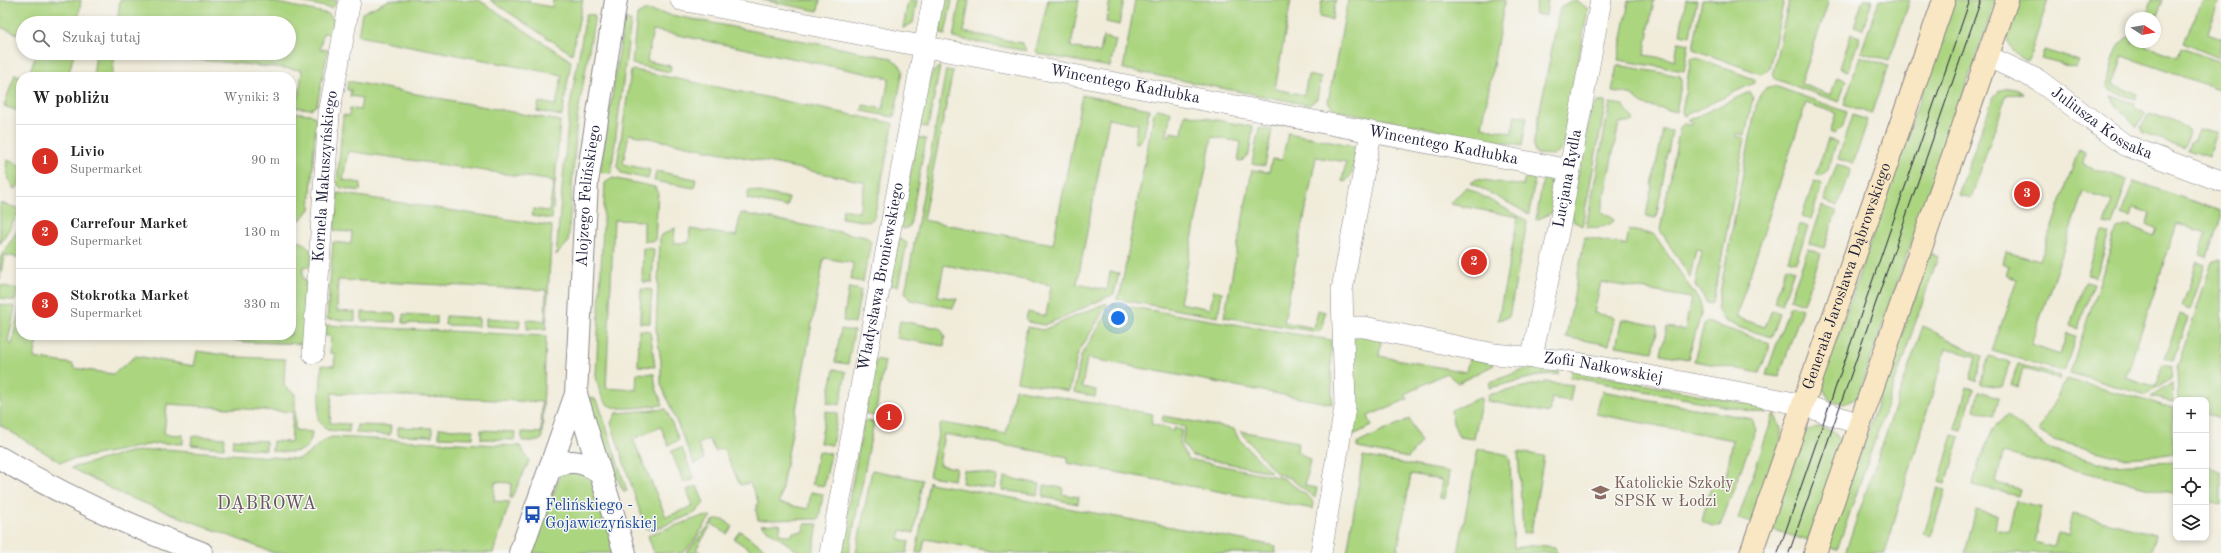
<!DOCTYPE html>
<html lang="pl">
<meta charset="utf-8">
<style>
body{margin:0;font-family:"Old Standard TT",serif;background:#f6f6f6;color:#222}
.controls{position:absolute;right:12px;bottom:12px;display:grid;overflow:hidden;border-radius:8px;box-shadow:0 2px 6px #0003}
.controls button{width:36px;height:36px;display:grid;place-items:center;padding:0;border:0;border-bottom:1px solid #e0e0e0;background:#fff;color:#222;font:20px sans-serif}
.compass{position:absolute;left:2125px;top:12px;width:36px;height:36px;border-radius:50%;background:#fff;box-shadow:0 2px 6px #0003;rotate:101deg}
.you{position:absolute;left:1118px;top:318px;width:14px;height:14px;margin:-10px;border:3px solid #fff;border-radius:50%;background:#1a73e8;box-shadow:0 0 0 6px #1a73e833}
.badge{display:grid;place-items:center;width:26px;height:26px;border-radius:50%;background:#d93025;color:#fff;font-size:13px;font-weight:700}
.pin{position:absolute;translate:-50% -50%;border:2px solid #fff;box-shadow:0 1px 4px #0006}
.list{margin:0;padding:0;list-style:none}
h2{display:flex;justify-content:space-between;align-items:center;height:52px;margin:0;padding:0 16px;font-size:17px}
h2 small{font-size:13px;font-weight:400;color:#767676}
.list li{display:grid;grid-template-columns:26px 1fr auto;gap:12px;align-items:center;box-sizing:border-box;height:72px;padding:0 16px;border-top:1px solid #e0e0e0}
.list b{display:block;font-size:15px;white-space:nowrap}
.list p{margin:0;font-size:13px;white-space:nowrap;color:#767676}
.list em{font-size:13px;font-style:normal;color:#767676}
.icon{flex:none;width:22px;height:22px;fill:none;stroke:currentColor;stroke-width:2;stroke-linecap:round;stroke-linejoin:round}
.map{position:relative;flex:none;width:2221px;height:553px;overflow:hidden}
.search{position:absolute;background:#fff;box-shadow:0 2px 6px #0003;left:16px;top:16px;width:280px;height:44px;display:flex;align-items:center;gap:10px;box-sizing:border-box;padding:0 14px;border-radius:22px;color:#767676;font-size:15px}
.panel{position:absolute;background:#fff;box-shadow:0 2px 6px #0003;left:16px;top:72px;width:280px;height:268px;border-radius:16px}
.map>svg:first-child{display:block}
</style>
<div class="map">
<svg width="2221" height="553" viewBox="0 0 2221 553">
<rect width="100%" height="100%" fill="#f6f6f2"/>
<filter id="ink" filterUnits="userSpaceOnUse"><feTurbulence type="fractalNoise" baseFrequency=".025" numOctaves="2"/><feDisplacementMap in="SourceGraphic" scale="8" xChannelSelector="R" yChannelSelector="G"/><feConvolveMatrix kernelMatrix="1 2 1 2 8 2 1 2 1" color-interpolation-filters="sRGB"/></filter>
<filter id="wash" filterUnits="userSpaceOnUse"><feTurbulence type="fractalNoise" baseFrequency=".012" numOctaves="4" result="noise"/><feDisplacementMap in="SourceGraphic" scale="16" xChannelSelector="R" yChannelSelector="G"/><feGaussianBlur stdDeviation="0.9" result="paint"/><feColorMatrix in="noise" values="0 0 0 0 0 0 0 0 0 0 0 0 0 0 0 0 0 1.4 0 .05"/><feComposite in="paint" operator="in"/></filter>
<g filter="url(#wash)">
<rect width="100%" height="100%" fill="#f1ecda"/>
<g fill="#acd580" stroke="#677c5e">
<polygon points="0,0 81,0 78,23 23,23 23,36 0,27"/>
<polygon points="120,0 264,0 329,14 334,20 331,34 323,33 320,49 328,50 317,105 311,109 291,107 291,97 299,98 302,70 131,53 289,53 289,23 117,23"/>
<polygon points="301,0 337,0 336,4 331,8 301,2"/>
<polygon points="389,0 479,0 571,61 562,116 537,111 539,102 556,105 562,75 358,36 362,13"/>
<polygon points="490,0 530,0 530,3 552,7 553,0 583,0 572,54"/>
<polygon points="762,0 820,0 818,11"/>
<polygon points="908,0 917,0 913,23 903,28"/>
<polygon points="945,0 952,0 945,35 941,34 940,26"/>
<polygon points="960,0 969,0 964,32 1022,43 1027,51 953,38"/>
<polygon points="1048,0 1079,0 1071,47 1100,53 1103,37 1116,40 1110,67 1038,54 1036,50"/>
<polygon points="1110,0 1124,0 1119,25 1106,22"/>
<polygon points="1135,0 1291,0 1275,89 1304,95 1308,75 1321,78 1317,99 1309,105 1123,69"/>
<polygon points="1322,0 1336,0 1332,20 1319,17"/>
<polygon points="1348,0 1505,0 1482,127 1512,133 1515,115 1527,117 1522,146 1334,110 1328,102"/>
<polygon points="1537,0 1548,0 1546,16 1534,14"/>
<polygon points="1629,0 1654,0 1644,55 1675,60 1678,42 1689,44 1684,71 1618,60"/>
<polygon points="1686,0 1697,0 1690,36 1680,34"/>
<polygon points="1702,0 1784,0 1769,69 1761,74 1693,49"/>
<polygon points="1789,0 1829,0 1801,84 1831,95 1837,77 1846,80 1839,102 1775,79 1773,72"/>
<polygon points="1863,0 1872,0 1863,29 1854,26"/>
<polygon points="1879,0 1910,0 1889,61 1861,52"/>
<polygon points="1954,0 1996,0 1857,398 1844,404 1829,399 1821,385"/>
<path d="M2022 0H2048L2028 62C1997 44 2007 25 2022 0Z"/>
<polygon points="2152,0 2163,0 2156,18 2147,14"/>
<polygon points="2203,0 2219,0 2208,33 2221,38 2219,58 2183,43"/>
<polygon points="1571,1 1579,2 1588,9 1562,149 1554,155 1536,154 1533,146 1560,7"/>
<polygon points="646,10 891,58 900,65 903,71 894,117 862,111 863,105 883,109 889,78 653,30 647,61 671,66 670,72 632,64 637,15"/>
<polygon points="586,14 595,15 577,119 568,243 556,255 569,112"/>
<polygon points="624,20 631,21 611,173 600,172"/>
<polygon points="1851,34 1860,37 1848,71 1840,68"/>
<path d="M2131 36V42H2147L2146 46 2178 57 2181 48 2221 62V90L2123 56 2113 85 2137 94 2135 99 2111 91 2107 86C2111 72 2114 40 2131 36Z"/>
<polygon points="2044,50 2079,61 2076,68 2041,59"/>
<polygon points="37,53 74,53 68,77 29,77 29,73"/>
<polygon points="96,53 115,53 112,77 93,77"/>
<polygon points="1860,56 1888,66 1871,114 1844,104"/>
<polygon points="1694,57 1754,79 1754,83 1684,116 1682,112 1691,58"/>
<polygon points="1617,65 1680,76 1682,80 1676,112 1644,105 1629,94 1612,91"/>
<path d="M939 67H940L928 127 919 126C923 110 925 74 939 67Z"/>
<polygon points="634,70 892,123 893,125 874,218 869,222 842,218 843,209 859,212 865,182 629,134 623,164 650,170 648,179 621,173 617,166 631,71"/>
<polygon points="946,70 953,71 923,220 1053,244 1082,95 1149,109 1144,136 1138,143 1134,142 1138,124 1109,118 1077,284 1107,290 1110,272 1119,273 1114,294 1050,323 1044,325 1028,322 1026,319 1028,312 1046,316 1051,285 944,265 938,296 957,299 953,308 910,300 905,293"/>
<polygon points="15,74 22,77 21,112 4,106"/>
<polygon points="348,81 560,121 552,219 532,216 533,209 549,211 554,181 348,151 343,180 361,183 360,191 341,188 337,184 343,115 349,116 350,108 360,110 362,98 350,96 351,90 347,90"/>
<path d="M1775 86 1847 112 1843 126 1834 134 1830 132 1836 113 1806 103 1736 317 1765 327 1772 310 1780 313 1772 337C1754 331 1723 328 1717 308L1757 101C1762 91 1764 87 1775 86Z"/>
<polygon points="2008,88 2016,89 2023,93 2006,96 1971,198 1958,195 1993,98 1999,91"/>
<polygon points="1747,93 1751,93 1753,97 1745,135 1736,133 1736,136 1745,138 1713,302 1710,304 1707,303 1695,285 1702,250 1696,249 1690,277 1660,230 1680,127 1683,124 1691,125 1692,122 1687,121"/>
<polygon points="2111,96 2133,103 2135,108 2143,111 2145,114 2138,126 2136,126 2117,106"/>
<polygon points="1598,102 1606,102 1582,226 1573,221 1571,210 1591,109"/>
<path d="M1610 103 1623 105 1634 120 1628 123H1619L1601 212 1611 216 1614 221C1605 228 1598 228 1586 227Z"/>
<polygon points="1158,109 1171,112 1167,135 1170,136 1171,132 1182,134 1185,114 1253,127 1249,154 1241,162 1238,162 1241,142 1212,137 1180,303 1210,309 1214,290 1222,292 1218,317 1116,299 1121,290 1154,112"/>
<path d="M291 112 310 114 316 118 310 209C304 217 301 222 291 221Z"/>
<polygon points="1852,115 1868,120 1853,164 1838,159"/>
<path d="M2148 115C2161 114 2182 122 2190 132L2184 148 2142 132 2141 128Z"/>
<polygon points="1259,128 1272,130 1265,166 1252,164"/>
<polygon points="1663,130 1672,131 1656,218 1646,216"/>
<polygon points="2198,130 2217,132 2209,157 2188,150 2190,143 2194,141"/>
<polygon points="1288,133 1346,144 1353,146 1356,150 1352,174 1345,182 1342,181 1346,162 1316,157 1284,322 1314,328 1318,310 1325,312 1322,328 1318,332 1224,317 1252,170 1269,172 1272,159 1282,160"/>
<polygon points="917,137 926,139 910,226 904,229 900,227"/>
<polygon points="1828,139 1837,142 1828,170 1820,176 1816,174"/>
<polygon points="2079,149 2085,152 2083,164 2127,180 2112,226 2104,224 2112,201 2083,192 2031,345 2060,355 2067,333 2076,336 2065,369 2061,371 1992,351 2017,279 2006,276 2009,266 2003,263 2006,252 2040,261"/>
<path d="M7 160 21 165V176L18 187 14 189C8 181 5 170 7 160Z"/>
<polygon points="1837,164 1851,170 1838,206 1824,201"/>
<polygon points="656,171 696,179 694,188 654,181"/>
<polygon points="1525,177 1535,179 1529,214 1471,183 1477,179 1523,186"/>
<path d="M1546 177C1557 187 1554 199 1552 213L1536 220 1543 179Z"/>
<path d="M612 178 655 187 658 192 655 241H644V221L614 220 606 388 636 390 637 373 654 374 656 388 663 405C650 406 614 413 606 403 600 396 598 385 596 376L605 183Z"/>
<polygon points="1814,181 1822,184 1811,219 1802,216"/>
<polygon points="2134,181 2221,211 2221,217 2207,257 2200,255 2206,233 2177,224 2126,377 2155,387 2163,365 2172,367 2171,379 2146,395 2070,373 2117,229 2128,225 2154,236 2157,229 2147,224 2150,213 2134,208 2131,217 2121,214"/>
<polygon points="1466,187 1526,220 1527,223 1509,317 1498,320 1518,217 1450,204"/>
<polygon points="749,190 789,198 787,207 747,199"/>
<polygon points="338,193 552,226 546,329 527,329 527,320 545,321 546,290 338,280 337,311 355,312 355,321 327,319 333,242 351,244 352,232 334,231"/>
<polygon points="0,203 21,209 0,244"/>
<polygon points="1822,206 1837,211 1824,248 1810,244"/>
<polygon points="741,213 866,237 871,241 863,282 851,280 853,263 824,258 779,503 808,509 811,492 823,494 819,519 758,520 756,510 758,501 750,483 740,485 723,448 715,451 709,439 698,444 704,459 694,464 661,384 661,361 656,330 660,236 675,228 674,243 689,243 690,229 736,236"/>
<polygon points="1800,224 1808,227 1796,262 1788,260"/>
<polygon points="21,225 21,258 4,255 0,279 0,258"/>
<polygon points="1629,230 1653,234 1656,237 1700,302 1702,310 1688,359 1661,354 1667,327 1685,330 1691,298 1601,282 1594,313 1614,317 1609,345 1566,337 1585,237 1626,245"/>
<polygon points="2102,231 2110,234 2096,277 2087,274"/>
<polygon points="898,238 907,243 898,286 889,285"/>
<path d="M291 240C303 240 308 245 313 255L310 267 303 266V279H306L305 301H309L303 344 246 342 228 339 229 335H291Z"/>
<polygon points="643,248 654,249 652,282 642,282"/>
<polygon points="1808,249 1821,254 1804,304 1790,299"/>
<polygon points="1930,253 1938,257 1837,550 1827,547"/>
<polygon points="2221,259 2221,418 2206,414 2206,400 2178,400 2177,368 2212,262"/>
<polygon points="2197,262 2205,265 2190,310 2182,307"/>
<polygon points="1786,267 1794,270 1782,305 1774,302"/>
<polygon points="2085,282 2093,284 2078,329 2070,326"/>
<polygon points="0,285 18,289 15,301 0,298"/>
<polygon points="849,288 861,290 855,323 843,321"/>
<polygon points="641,289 652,290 650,323 640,323"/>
<path d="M0 304 15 307 8 342 12 345 19 308 21 309V335H39L34 358 73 364 74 368 113 374 136 356 194 366 197 351 238 357 285 359 284 386 295 394V430L312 432C310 457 291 452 272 451L273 441 291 442 293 412 167 404 164 434 183 435V444L158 443 60 462 0 425Z"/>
<polygon points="1104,304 1108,304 1078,353 1069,391 1017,381 1027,327 1043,330"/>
<polygon points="1113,304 1331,340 1332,404 1087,358 1082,387 1096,390 1095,397 1074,392 1081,356"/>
<polygon points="1790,305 1802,309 1779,377 1766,375"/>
<polygon points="362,312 396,314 395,322 362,321"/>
<polygon points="403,314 437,316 437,324 403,323"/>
<polygon points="2180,314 2188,317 2173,361 2165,358"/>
<polygon points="446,316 479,318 479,326 445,325"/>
<polygon points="486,318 520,320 519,328 486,326"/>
<polygon points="1622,319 1658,326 1653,352 1616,346"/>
<polygon points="900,321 940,328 945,336 944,346 896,338"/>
<polygon points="1707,322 1770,343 1760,373 1694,361 1704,325"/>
<polygon points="326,325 546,336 542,439 538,441 522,441 522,432 541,433 542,402 332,393 330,423 349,424 349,432 327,430 318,420 322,365 334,366 335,354 330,353 331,336 325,336"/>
<polygon points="1923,326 1983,357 1976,381 1970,379 1976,357 1946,348 1885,553 1845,553"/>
<polygon points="841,329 854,331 848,364 835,362"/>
<polygon points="639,330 650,331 655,367 638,366"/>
<polygon points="1356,335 1378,337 1381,342 1379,356 1466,372 1469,358 1491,362 1494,365 1458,383 1446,373 1405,394 1408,399 1368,416 1372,426 1347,438 1351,342"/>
<polygon points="1989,356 2010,362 2002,387 1980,384"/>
<polygon points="876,359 885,361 875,416 865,414"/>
<polygon points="2018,364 2060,376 2059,380 2023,368 2018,387 2011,385"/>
<polygon points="1542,366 1559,368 1558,374 1542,375 1489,388 1490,382 1527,369"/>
<polygon points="834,369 846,372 840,405 827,403"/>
<polygon points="1571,370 1768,408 1766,414 1570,377"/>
<polygon points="2067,379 2173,408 2173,453 2157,456 2123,458 2053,440 2038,431"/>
<polygon points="1545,382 1573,385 1570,401 1552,398 1549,413 1487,401 1488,395"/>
<polygon points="2172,383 2173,402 2151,397"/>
<polygon points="1967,387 1974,389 1961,431 1955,429"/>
<polygon points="1015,389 1153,414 1151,424 1169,428 1169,430 1173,431 1174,428 1182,430 1179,444 1188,459 1283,478 1308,496 1314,503 1313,509 1067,463 1068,457 944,434 939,465 956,468 954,480 929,476 940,425 943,423 1006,434"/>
<polygon points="1602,391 1752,419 1756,429 1720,526 1712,526 1702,521 1713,479 1725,481 1733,440 1596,414"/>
<polygon points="1979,391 1999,397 1994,416 1974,410"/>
<polygon points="589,397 595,399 599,405 627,491 624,492 602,449 594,423"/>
<polygon points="1482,397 1474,439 1459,437 1453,423 1451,410"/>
<polygon points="666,409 679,440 668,445 661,427 633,439 666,517 693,506 687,490 697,486 704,503 695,513 651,531 645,527 611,423 616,413"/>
<polygon points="826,411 838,413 832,445 820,443"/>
<polygon points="1774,413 1781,429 1781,439 1752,523 1738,519"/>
<polygon points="2007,415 2049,449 2110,465 2176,462 2176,494 2003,453 1996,483 2020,489 2018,496 1973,485 1979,462 1993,428"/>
<polygon points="1163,416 1234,429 1238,438 1271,472 1192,456 1182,443 1185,427 1162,422"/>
<polygon points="1409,419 1421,442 1408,458 1358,448 1358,443"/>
<polygon points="864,421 874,422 849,553 839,553"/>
<polygon points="357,425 391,426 390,435 356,433"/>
<polygon points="398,427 432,428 432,436 398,435"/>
<polygon points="1819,427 1835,432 1841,444 1808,541 1771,529 1805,432"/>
<polygon points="439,428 473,430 473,438 439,437"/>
<polygon points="481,430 515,432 514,440 481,439"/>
<polygon points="1240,431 1298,442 1297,451 1310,460 1305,486 1317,488 1315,498 1290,478 1276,473"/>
<polygon points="1953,435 1960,437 1946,484 1939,482"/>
<polygon points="192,436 225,438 224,448 191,445"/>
<path d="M332 437 520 446 529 461 512 498H510L511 483 495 482 494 501 510 502 493 553H274L123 495 71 468 129 452 164 449 298 459C311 456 317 441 332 437Z"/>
<polygon points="233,439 266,441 266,450 232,447"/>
<polygon points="682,448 694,479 684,483 671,451"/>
<polygon points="1478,448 1508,455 1510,460 1514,548 1537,545 1555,547 1557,553 1458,553"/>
<polygon points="818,451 831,454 824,486 812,484"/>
<polygon points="1518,452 1544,456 1531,532 1523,533"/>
<polygon points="1363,456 1449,472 1445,499 1439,498 1442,480 1411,474 1397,553 1347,553"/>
<polygon points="2206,465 2221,472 2221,504 2206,501"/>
<polygon points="567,468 589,474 615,553 532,553 560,475"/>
<polygon points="872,470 922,480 914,533 901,530 899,539 909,541 907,553 856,553"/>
<polygon points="964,470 998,476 994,489 962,483"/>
<polygon points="1004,477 1040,484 1038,495 1002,490"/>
<polygon points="929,481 930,483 1276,546 1275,553 1001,553 925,539 922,553 916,553"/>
<polygon points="1044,485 1063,488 1062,494 1079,497 1078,504 1043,497"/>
<polygon points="1938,488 1945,490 1931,536 1924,534"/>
<polygon points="2016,501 2042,507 2034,542 2054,547 2058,534 2068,536 2073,514 2155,534 2151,553 1965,553 1976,510 1997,515 1995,529 2008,532"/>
<polygon points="711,516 694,541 683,553 654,553 648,536 651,534 700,517"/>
<polygon points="718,519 724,520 733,527 727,534 712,524 696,549 701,553 686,553 713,521"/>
<polygon points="778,524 781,525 779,534 792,536 793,532 803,532 804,524 818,524 813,553 796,550 761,525"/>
<polygon points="740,531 767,550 765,553 755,553 734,539"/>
</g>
</g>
<g filter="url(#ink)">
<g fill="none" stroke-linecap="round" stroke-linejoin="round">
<defs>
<g id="minor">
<path id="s1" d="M681 0 1570 170"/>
<path id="s2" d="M1987 56 2038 80 2125 145 2221 181"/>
<path id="s3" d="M1345 327H1364L1494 354 1567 361 1775 399 1803 405 1859 424"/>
<path id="s4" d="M313 353 329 114 350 0"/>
<path id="s5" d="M1532 356 1559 228 1601 0"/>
<path id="s6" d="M830 553 933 0"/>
<polyline points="1321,553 1345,407 1342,290 1371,132"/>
</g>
<g id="tertiary">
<polyline points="576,394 625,553"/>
<path d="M0 458C64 496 132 527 202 553"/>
<path d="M550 468C568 459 582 460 599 472"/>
<path id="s7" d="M520 553 576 394 587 182 616 0"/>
</g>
<g id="secondary">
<path id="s8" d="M1751 553 1944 0"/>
<polyline points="1815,553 2007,0"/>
</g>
</defs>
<use href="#minor" stroke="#8a878a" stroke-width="22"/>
<use href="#tertiary" stroke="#8a878a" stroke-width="24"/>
<use href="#secondary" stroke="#8a878a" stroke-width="24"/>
<use href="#minor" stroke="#fff" stroke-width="21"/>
<use href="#tertiary" stroke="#fff" stroke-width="22"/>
<use href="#secondary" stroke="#f9e7c3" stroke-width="22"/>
<g stroke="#22223b" stroke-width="1">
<polyline points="1778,553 1970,0"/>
<polyline points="1789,553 1981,0"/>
</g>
</g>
</g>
<defs>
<symbol id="school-bare" viewBox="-9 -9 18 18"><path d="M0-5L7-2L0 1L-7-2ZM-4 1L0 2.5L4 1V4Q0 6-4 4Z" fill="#8d6e63" stroke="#f6f6f2" stroke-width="2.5" paint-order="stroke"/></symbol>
<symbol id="bus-bare" viewBox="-9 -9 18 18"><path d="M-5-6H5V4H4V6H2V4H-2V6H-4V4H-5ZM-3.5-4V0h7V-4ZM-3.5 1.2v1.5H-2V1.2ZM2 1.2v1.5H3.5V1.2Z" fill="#1a4fb4" stroke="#f6f6f2" stroke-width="2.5" paint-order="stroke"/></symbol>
</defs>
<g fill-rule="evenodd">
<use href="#school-bare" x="1588" y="480" width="25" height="25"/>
<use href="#bus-bare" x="520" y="502" width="25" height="25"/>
</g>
<g text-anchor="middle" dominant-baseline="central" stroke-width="3" stroke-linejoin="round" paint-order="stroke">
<g font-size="16" fill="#22223b" stroke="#f6f6f2">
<text stroke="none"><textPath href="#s1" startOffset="452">Wincentego Kadłubka</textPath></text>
<text stroke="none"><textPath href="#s2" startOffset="134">Juliusza Kossaka</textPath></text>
<text stroke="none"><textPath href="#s1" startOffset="776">Wincentego Kadłubka</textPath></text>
<text stroke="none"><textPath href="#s4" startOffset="177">Kornela Makuszyńskiego</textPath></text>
<text stroke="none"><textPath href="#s5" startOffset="181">Lucjana Rydla</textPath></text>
<text stroke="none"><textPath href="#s7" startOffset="367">Alojzego Felińskiego</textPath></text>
<text stroke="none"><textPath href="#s6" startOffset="281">Władysława Broniewskiego</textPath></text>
<text stroke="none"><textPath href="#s8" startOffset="293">Generała Jarosława Dąbrowskiego</textPath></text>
<text stroke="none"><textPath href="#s3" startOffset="262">Zofii Nałkowskiej</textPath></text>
</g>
<g font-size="16" fill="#785e54" stroke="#f6f6f2" text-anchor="start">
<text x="1614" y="484">Katolickie Szkoły<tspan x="1614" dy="18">SPSK w Łodzi</tspan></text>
</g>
<g font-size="16" fill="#164399" stroke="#f6f6f2" text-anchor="start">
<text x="545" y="506">Felińskiego -<tspan x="545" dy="18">Gojawiczyńskiej</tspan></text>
</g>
<g font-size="18" letter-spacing="1" fill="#685462" stroke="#f6f6f2">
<text x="267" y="504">DĄBROWA</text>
</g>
</g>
</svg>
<div class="controls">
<button>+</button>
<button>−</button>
<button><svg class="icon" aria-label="locate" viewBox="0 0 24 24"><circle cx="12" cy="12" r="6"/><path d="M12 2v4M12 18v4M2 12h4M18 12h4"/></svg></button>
<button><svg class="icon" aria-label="layers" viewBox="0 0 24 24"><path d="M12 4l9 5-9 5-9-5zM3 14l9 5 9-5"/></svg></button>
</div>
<svg class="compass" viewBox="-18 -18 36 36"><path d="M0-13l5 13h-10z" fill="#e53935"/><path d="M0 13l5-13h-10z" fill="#767676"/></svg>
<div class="you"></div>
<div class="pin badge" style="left:889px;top:417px">1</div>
<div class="pin badge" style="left:1474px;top:262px">2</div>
<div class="pin badge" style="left:2027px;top:194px">3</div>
<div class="search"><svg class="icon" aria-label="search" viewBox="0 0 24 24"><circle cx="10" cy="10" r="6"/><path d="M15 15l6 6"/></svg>Szukaj tutaj</div>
<section class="panel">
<h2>W pobliżu<small>Wyniki: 3</small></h2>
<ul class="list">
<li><span class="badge">1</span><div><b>Livio</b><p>Supermarket</p></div><em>90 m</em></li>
<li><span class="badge">2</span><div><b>Carrefour Market</b><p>Supermarket</p></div><em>130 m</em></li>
<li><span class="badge">3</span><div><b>Stokrotka Market</b><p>Supermarket</p></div><em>330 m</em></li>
</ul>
</section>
</div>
